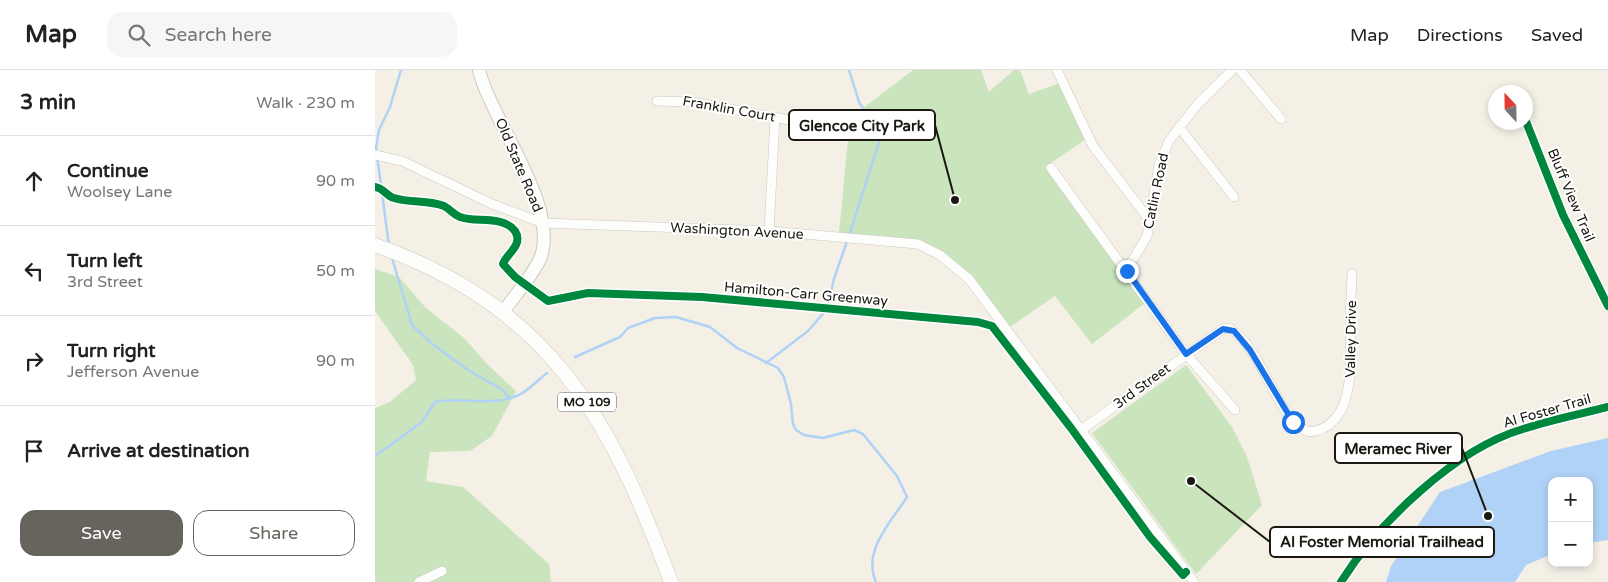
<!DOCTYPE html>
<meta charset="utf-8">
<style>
body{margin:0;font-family:"Varela Round",sans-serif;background:#f6f6f6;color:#222}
.controls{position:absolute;right:15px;bottom:15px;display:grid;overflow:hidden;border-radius:10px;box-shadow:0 2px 8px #0003}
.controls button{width:45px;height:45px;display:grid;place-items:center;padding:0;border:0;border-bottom:1px solid #e0e0e0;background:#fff;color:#222;font:25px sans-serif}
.compass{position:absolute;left:1113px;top:15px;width:45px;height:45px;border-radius:50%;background:#fff;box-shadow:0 2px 8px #0003;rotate:338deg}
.stop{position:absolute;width:15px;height:15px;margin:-11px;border:4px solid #1a73e8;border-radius:50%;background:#fff}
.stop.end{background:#1a73e8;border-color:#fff;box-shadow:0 1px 5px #0008}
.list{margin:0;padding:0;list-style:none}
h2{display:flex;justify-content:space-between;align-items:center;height:65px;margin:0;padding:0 20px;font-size:21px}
h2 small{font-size:16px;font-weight:400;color:#767676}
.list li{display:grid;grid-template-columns:32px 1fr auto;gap:15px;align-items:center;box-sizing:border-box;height:90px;padding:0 20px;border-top:1px solid #e0e0e0}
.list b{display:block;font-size:19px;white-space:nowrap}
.list p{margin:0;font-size:16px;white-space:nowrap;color:#767676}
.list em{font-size:16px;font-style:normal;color:#767676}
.actions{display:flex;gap:10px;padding:15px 20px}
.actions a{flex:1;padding:11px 0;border:1px solid #66645c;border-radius:15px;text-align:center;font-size:18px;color:#66645c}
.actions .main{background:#66645c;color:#fff}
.icon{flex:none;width:28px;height:28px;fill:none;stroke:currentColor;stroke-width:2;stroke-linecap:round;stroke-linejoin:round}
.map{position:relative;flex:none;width:1233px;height:512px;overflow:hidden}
header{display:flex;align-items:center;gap:30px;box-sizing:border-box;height:70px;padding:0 25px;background:#fff;border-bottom:1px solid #e0e0e0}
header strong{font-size:24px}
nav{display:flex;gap:28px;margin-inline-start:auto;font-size:18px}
.search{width:350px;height:45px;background:#f6f6f6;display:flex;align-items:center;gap:12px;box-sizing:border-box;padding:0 18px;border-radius:15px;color:#767676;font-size:19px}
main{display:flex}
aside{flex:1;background:#fff}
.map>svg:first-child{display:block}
</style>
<header>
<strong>Map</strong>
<div class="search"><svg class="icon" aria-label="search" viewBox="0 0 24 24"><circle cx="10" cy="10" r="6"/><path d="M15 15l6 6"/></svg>Search here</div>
<nav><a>Map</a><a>Directions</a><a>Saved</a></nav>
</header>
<main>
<aside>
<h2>3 min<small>Walk · 230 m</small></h2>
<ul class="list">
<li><svg class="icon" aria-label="ahead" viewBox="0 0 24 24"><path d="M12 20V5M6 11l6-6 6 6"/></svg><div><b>Continue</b><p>Woolsey Lane</p></div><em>90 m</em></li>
<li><svg class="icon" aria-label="left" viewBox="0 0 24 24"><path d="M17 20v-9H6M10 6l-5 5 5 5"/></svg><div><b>Turn left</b><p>3rd Street</p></div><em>50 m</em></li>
<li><svg class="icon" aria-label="right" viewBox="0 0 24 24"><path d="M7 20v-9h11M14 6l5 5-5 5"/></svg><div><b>Turn right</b><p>Jefferson Avenue</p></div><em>90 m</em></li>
<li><svg class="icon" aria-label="arrive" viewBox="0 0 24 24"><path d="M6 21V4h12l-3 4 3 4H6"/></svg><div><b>Arrive at destination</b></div></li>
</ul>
<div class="actions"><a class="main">Save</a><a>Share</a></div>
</aside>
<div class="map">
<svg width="1233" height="512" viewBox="0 0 1233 512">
<rect width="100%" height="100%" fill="#f4f0e6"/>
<g fill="#cae4be">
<polygon points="538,0 606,0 614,22 639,0 645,0 654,24 685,13 711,69 670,97 770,233 717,274 680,226 635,257 598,209 569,183 464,163 475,48"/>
<polygon points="0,199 24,207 50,237 89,268 113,295 141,321 117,366 95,381 55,382 51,411 88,417 174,494 176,512 0,512 0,338 15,332 41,310 38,295 0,241"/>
<polygon points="811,295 857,357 872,387 887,435 821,504 717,363"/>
</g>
<polygon fill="#afd2f6" points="1233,368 1233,470 1214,473 1214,411 1177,411 1177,484 1151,495 1140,512 1011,512 1016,496 1065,422 1176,381"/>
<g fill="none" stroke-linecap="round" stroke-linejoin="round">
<g stroke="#afd2f6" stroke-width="2.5">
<polyline points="474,166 506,66 484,32 474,0"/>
<polyline points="14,176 1,78 4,60 15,37 26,0"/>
<polyline points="17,188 37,255 56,273 93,300 128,320 133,327"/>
<path d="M200 287 245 267 253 258 280 248 301 247 335 257 362 278 403 298 409 307 416 334 418 354 421 360 429 365 448 368 479 360 488 364 522 406 532 427C516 452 487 481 501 512"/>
<polyline points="391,293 433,261 452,239 459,209 472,171"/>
<path d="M0 386 47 352 60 332C87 327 118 337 144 325 154 320 163 310 172 303"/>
</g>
<defs>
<g id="street">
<polyline points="682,0 718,76 776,152"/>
<polyline points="865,0 906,49"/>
<polyline points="282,31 318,32 425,52"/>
<polyline points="804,57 859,127"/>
<polyline points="0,85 27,91 117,134 168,153 394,161 543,174 565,185 594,209 819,512"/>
<polyline points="676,98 811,284 860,340"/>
<polyline points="394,161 400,48"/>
<polyline points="751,201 772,166 784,95 794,71 822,35 857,0"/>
<path d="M706 360 848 259 854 258C888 278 901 349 934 362 984 357 975 285 975 250 975 235 977 219 977 204"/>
<polyline points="44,512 67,501"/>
</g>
<path id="secondary" d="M104 0C116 50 186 138 165 189 156 208 140 225 128 242"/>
<path id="primary" d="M0 175C175 237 235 347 296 512"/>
</defs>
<use href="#street" stroke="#ccc9c1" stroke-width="10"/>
<use href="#secondary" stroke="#ccc9c1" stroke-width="14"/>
<use href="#primary" stroke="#ccc9c1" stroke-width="15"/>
<use href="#street" stroke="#fdfdfb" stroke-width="9"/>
<use href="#secondary" stroke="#fdfdfb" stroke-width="12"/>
<use href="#primary" stroke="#fdfdfb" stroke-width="14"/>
<defs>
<g id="cycleway">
<polyline points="1150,49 1188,145 1233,236"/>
<path d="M0 117C8 118 12 126 19 128 35 133 54 130 69 136 75 139 79 145 85 147 101 153 128 145 140 161 149 175 131 184 128 194L140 207 173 231 213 223 327 227 603 252 617 256 696 358 775 467 808 505 811 502"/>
<path d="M966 512C1003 453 1080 379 1148 359 1175 350 1205 344 1233 337"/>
</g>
</defs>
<use href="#cycleway" stroke="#fff" stroke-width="11"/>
<use href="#cycleway" stroke="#00873e" stroke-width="8"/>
</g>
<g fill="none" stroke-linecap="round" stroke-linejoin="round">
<polyline stroke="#1a73e8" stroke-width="6" points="752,201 811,284 848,259 859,261 875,280 918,352"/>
</g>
<g text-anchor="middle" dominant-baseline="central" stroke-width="4" stroke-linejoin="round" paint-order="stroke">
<rect fill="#fff" stroke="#5f5d58" stroke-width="1" x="183" y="322.5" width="58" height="19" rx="4"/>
<g font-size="12" font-weight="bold" fill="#1a1811">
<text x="212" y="332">MO 109</text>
</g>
<g font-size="14" fill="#1a1811" stroke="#fff">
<text transform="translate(354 39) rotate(10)">Franklin Court</text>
<text transform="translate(144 95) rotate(67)">Old State Road</text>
<text transform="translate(781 121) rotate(-78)">Catlin Road</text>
<text transform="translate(1196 125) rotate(67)">Bluff View Trail</text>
<text transform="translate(362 161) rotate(3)">Washington Avenue</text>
<text transform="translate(431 224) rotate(5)">Hamilton-Carr Greenway</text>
<text transform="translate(976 269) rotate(-89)">Valley Drive</text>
<text transform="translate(767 316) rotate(-36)">3rd Street</text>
<text transform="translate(1172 341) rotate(-16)">Al Foster Trail</text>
</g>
</g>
<path fill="none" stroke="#1a1811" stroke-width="2" d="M580 130L560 55M1113 446L1087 378M816 411L895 472"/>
<g fill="#1a1811" stroke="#fff" stroke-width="2">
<circle cx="580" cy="130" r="5"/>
<circle cx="1113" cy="446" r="5"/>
<circle cx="816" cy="411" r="5"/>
</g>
<g fill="#fff" stroke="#1a1811" stroke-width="2">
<rect x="414" y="40" width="146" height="30" rx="5"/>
<rect x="960" y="363" width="127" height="30" rx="5"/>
<rect x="895" y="457" width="224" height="30" rx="5"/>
</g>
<g font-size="15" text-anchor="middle" font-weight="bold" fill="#1a1811">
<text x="487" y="61">Glencoe City Park</text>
<text x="1023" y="384">Meramec River</text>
<text x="1007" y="477">Al Foster Memorial Trailhead</text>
</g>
</svg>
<div class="controls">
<button>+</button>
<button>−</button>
</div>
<svg class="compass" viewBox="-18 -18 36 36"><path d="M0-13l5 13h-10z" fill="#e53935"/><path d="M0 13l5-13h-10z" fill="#767676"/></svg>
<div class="stop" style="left:918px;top:352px"></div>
<div class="stop end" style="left:752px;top:201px"></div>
</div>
</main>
